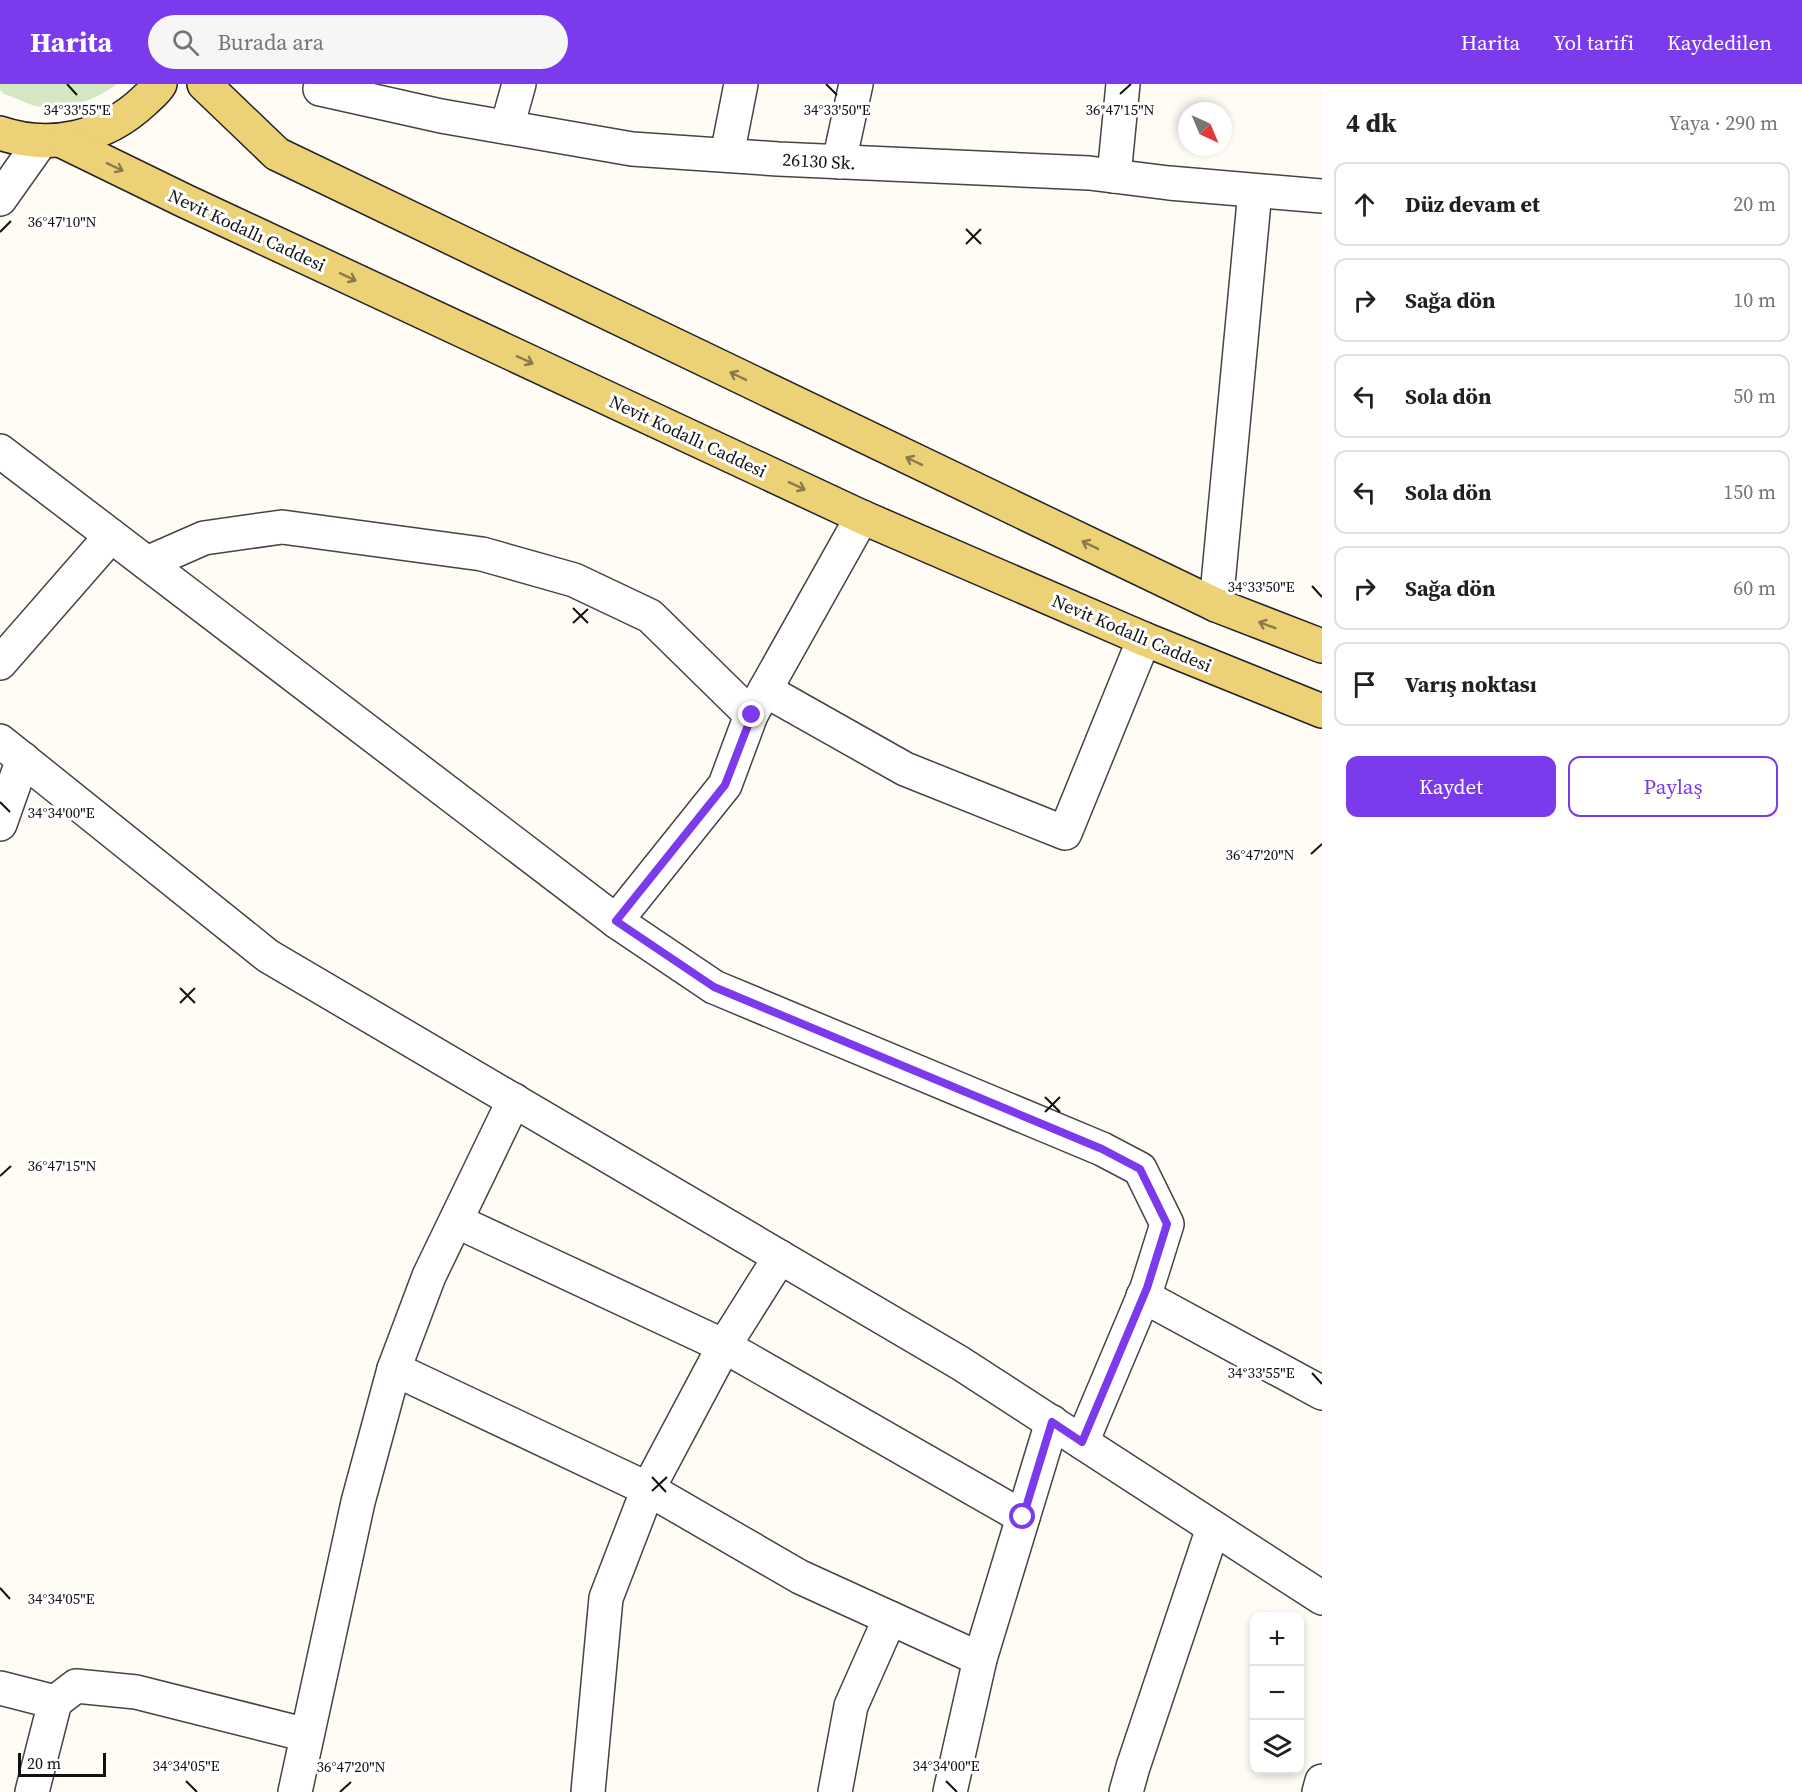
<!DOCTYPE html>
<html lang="tr">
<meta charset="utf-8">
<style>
body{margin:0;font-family:"Source Serif 4",serif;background:#f6f6f6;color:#202124}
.controls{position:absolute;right:18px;bottom:18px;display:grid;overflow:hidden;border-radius:12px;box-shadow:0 3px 9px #0003}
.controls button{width:54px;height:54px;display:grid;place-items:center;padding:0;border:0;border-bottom:2px solid #e0e0e0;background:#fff;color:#202124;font:30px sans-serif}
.compass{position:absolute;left:1178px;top:18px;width:54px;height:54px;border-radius:50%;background:#fff;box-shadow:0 3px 9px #0003;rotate:136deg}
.scale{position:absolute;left:18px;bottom:15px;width:88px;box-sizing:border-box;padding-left:6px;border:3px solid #111;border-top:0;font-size:16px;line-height:21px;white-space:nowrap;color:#111;-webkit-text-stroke:4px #fff;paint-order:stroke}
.stop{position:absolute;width:18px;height:18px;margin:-14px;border:4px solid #7c3aed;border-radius:50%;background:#fff}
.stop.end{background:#7c3aed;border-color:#fff;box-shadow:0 2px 6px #0008}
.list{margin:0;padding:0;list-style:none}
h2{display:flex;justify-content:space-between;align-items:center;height:78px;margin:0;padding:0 24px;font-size:26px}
h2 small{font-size:20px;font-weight:400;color:#757577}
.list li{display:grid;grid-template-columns:39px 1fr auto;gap:18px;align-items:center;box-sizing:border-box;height:84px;margin:0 12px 12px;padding:0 12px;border:2px solid #e0e0e0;border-radius:12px}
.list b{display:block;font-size:22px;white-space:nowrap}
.list em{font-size:20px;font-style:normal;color:#757577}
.actions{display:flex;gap:12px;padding:18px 24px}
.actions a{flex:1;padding:14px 0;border:2px solid #7c3aed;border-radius:12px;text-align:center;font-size:21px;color:#7c3aed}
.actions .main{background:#7c3aed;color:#fff}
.icon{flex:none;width:33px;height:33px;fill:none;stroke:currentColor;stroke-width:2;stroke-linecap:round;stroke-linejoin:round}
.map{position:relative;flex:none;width:1322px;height:1708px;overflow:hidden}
header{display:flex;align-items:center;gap:36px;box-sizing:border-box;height:84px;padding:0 30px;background:#7c3aed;color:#fff}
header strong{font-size:28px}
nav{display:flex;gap:33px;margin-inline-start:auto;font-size:21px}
.search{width:420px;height:54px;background:#f6f6f6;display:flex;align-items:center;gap:15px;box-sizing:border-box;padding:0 21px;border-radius:33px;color:#757577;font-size:22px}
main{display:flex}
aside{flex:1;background:#fff}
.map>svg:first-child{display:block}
</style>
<header>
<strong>Harita</strong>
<div class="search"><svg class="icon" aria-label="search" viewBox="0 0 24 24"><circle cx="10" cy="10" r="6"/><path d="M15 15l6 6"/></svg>Burada ara</div>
<nav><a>Harita</a><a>Yol tarifi</a><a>Kaydedilen</a></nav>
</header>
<main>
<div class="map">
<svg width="1322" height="1708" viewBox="0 0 1322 1708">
<rect width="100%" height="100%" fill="#fefcf5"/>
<path fill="#d4e7c0" d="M0 0H117C95 17 64 27 35 22 25 19 14 13 4 10L0 6Z"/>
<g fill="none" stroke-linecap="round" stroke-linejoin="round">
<defs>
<g id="minor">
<polyline points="322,0 320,5 441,32 632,65 778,75 1089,89 1169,99 1322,112"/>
<polyline points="507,43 519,0"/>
<polyline points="727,71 741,0"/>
<polyline points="839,78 856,0"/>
<polyline points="1114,92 1123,0"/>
<polyline points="0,115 41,57"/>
<polyline points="0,367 616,837 714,903 1102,1065 1140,1085 1167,1140 1147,1204 1082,1358"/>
<polyline points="147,479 204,454 282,443 482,470 574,496 650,532 751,631"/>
<polyline points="1216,521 1255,107"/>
<polyline points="0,579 111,452"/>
<polyline points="765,606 905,685 1065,749 1144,555"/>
<polyline points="0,657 268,872 960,1279 1322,1514"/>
<polyline points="0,740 23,675"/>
<polyline points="616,837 725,701 751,631 862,433"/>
<polyline points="456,1137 724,1262 1023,1433"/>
<polyline points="1143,1212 1322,1309"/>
<polyline points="394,1285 648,1405 800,1493 980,1575"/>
<polyline points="0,1604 55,1618"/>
<polyline points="55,1618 76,1602 136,1608 307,1651"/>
<polyline points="32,1708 55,1618"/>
<polyline points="295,1708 358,1418 394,1285 429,1192 514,1016"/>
<polyline points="588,1708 606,1514 648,1405 724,1262 780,1173"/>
<polyline points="835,1708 851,1622 890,1534"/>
<polyline points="950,1708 980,1575 1052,1338"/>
<polyline points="1126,1708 1133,1683 1213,1444"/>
<polyline points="1319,1708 1322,1697"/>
</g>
<g id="major">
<polyline points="204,0 277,70 1216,521 1322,562"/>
<path d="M0 49C50 66 105 54 144 17 149 12 156 7 160 0"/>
<polyline points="62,57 185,117 862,433 1144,555 1322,627"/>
</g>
</defs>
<use href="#minor" stroke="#444" stroke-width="36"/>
<use href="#major" stroke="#222" stroke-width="36"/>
<use href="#minor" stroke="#fff" stroke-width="33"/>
<use href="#major" stroke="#edd176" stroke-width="33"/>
</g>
<defs><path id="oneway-shaft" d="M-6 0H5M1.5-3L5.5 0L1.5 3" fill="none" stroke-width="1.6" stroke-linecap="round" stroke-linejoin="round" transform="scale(1.5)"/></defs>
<g stroke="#8a7b49">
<use href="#oneway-shaft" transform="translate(115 83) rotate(26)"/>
<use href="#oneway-shaft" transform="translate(348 193) rotate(25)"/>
<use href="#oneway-shaft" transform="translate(525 276) rotate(25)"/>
<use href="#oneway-shaft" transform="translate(738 292) rotate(-154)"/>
<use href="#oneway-shaft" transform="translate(914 377) rotate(-154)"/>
<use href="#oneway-shaft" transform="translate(797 402) rotate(25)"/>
<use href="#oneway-shaft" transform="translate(1090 461) rotate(-154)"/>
<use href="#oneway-shaft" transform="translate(1267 541) rotate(-159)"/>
</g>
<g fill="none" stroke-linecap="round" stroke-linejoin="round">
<polyline stroke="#7c3aed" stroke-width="8" points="752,631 725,701 616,837 714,903 1102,1065 1140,1085 1167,1140 1147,1204 1082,1358 1052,1338 1023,1433"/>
</g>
<path fill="none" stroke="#111" stroke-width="2" d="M67 0 77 11M826 0 837 11M1120 10 1131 0M966 145 981 160M0 148 11 137M966 160 981 145M1312 502 1322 513M573 524 588 539M573 539 588 525M0 718 10 728M1311 770 1322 760M180 904 195 919M180 919 195 904M1045 1013 1060 1028M1045 1028 1060 1013M0 1092 11 1082M1312 1289 1322 1300M652 1393 666 1408M652 1407 667 1393M0 1504 10 1515M186 1697 197 1708M946 1697 957 1708M340 1708 351 1698"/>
<g text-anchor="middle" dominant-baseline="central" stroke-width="6" stroke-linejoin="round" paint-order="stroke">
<g font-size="18" fill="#111" stroke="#fff">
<text transform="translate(819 77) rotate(3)">26130 Sk.</text>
<text transform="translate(247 146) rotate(25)">Nevit Kodallı Caddesi</text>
<text transform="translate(688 352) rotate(25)">Nevit Kodallı Caddesi</text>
<text transform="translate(1132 549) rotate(23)">Nevit Kodallı Caddesi</text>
</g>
</g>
<g font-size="15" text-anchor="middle" fill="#111" stroke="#fff" stroke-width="6" stroke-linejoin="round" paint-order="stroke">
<text x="1120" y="31">36°47'15"N</text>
<text x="77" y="31">34°33'55"E</text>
<text x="837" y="31">34°33'50"E</text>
<text x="62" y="143">36°47'10"N</text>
<text x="1261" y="508">34°33'50"E</text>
<text x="61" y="734">34°34'00"E</text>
<text x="1260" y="776">36°47'20"N</text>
<text x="62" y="1087">36°47'15"N</text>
<text x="1261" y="1294">34°33'55"E</text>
<text x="61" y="1520">34°34'05"E</text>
<text x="186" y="1687">34°34'05"E</text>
<text x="946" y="1687">34°34'00"E</text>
<text x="351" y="1688">36°47'20"N</text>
</g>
</svg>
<div class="controls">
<button>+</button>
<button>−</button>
<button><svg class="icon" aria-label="layers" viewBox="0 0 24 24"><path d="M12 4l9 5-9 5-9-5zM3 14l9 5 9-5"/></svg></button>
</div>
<svg class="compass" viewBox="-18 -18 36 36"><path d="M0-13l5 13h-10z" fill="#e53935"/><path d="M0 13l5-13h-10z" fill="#757577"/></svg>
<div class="scale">20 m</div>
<div class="stop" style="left:1023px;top:1433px"></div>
<div class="stop end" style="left:752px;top:631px"></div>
</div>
<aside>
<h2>4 dk<small>Yaya · 290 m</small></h2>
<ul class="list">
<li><svg class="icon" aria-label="ahead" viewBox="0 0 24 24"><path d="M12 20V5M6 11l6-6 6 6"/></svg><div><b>Düz devam et</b></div><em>20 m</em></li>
<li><svg class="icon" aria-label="right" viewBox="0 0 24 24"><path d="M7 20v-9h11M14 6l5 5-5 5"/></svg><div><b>Sağa dön</b></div><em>10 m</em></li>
<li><svg class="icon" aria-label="left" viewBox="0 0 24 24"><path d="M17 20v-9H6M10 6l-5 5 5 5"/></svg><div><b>Sola dön</b></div><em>50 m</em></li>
<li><svg class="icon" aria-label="left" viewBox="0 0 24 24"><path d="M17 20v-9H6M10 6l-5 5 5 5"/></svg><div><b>Sola dön</b></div><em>150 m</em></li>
<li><svg class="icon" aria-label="right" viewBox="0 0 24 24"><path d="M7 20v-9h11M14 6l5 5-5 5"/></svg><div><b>Sağa dön</b></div><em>60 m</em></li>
<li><svg class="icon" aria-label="arrive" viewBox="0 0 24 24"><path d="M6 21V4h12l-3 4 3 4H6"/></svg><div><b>Varış noktası</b></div></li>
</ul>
<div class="actions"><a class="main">Kaydet</a><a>Paylaş</a></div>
</aside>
</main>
